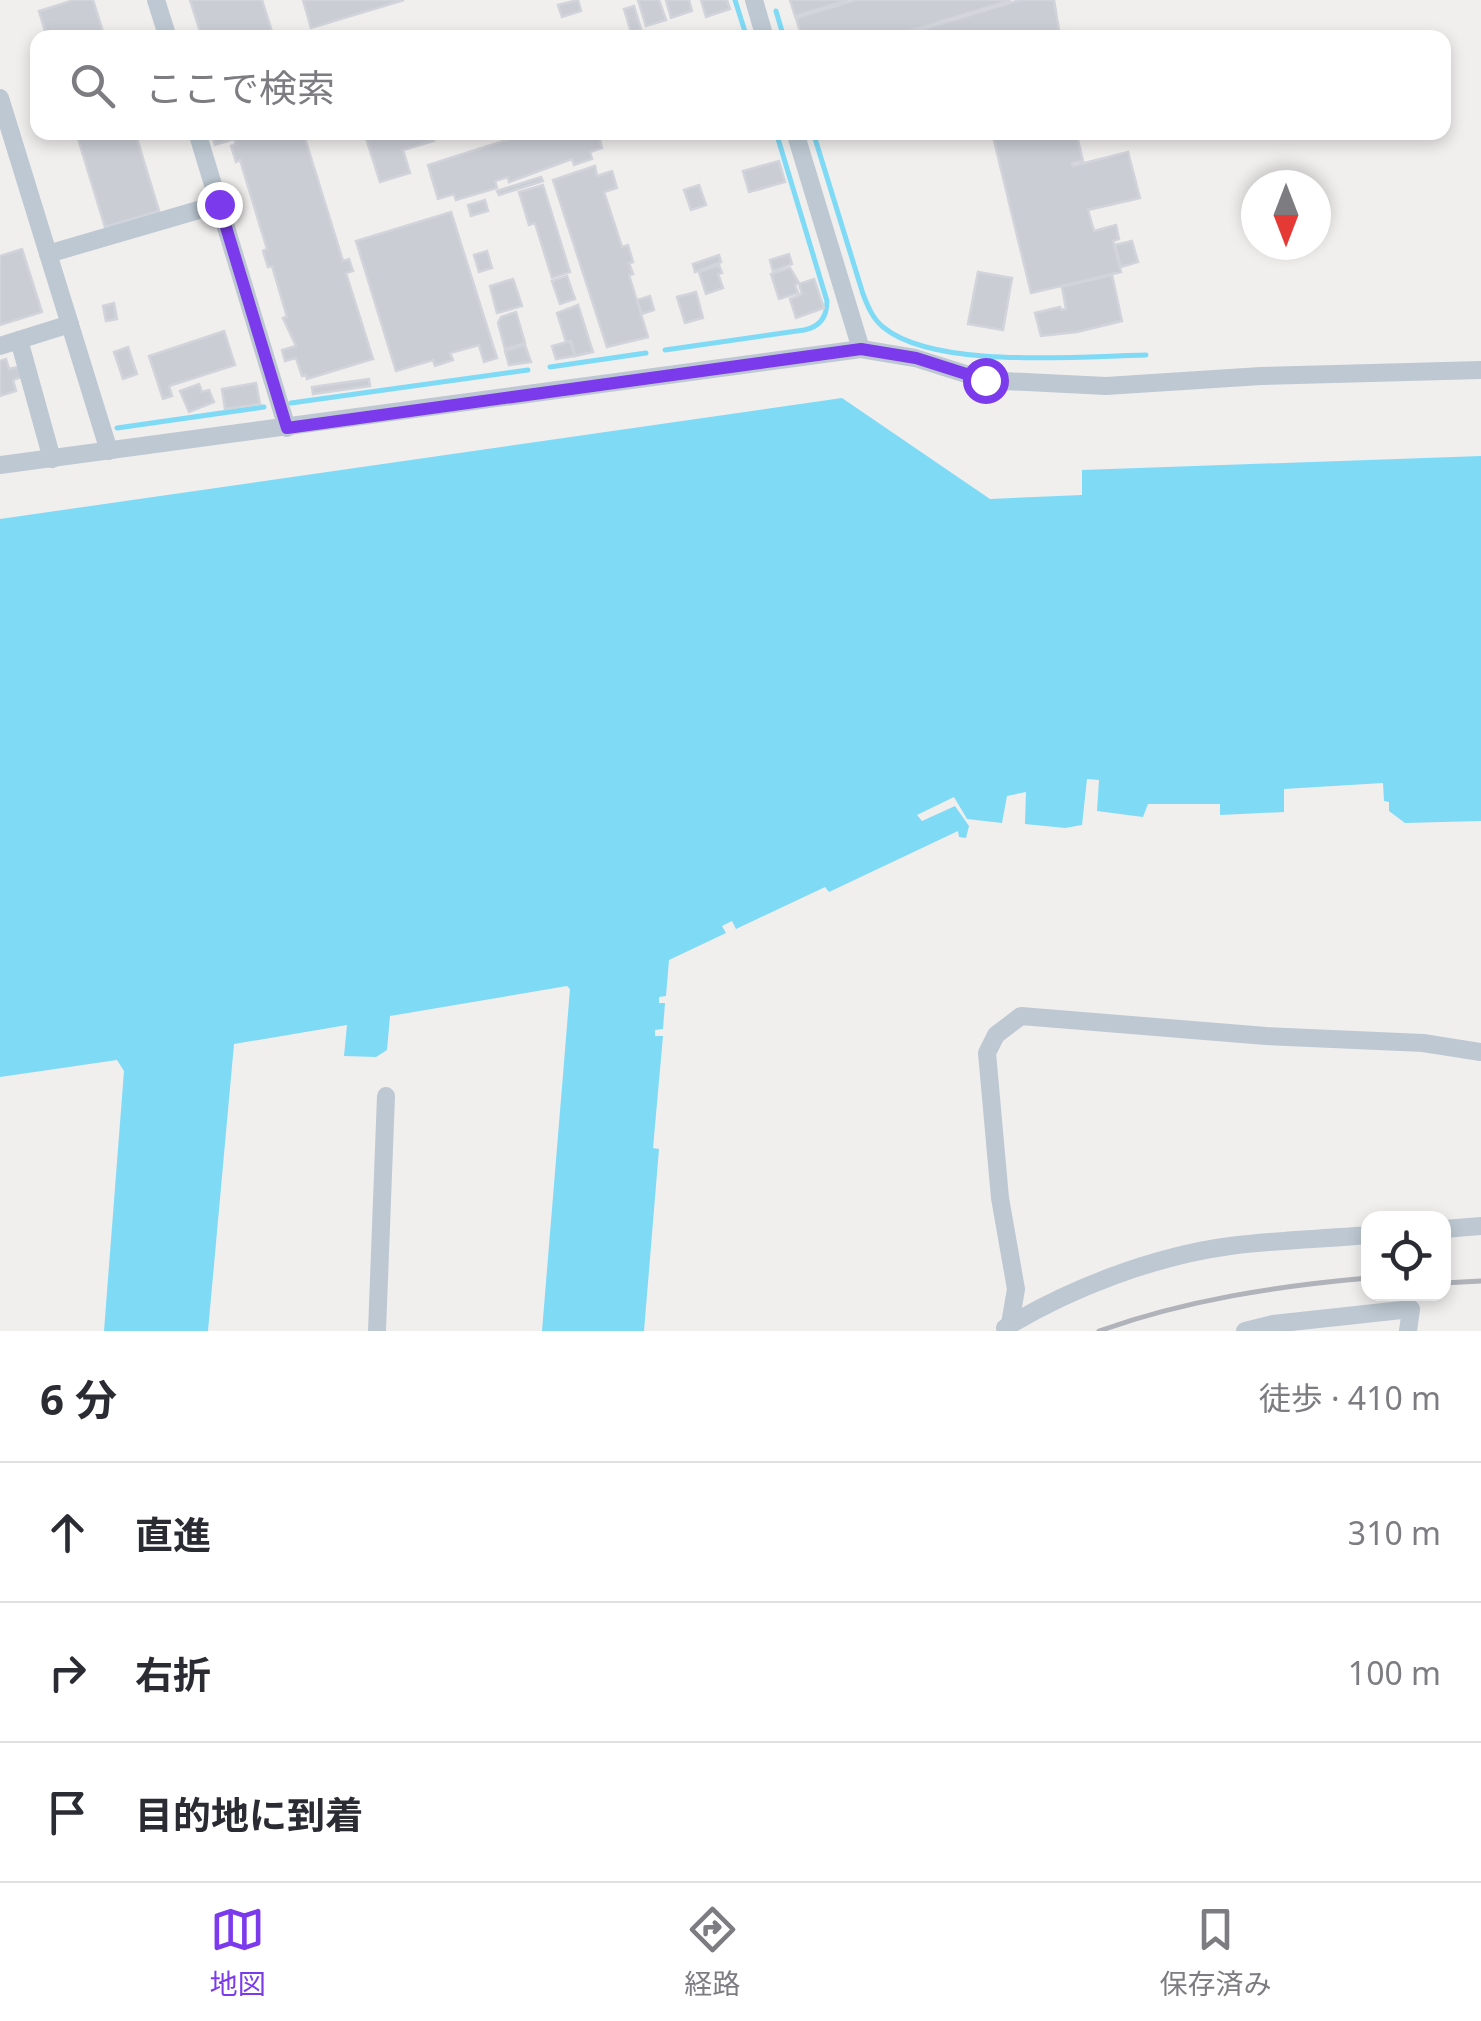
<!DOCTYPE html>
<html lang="ja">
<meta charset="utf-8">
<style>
body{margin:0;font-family:"Noto Sans","Noto Sans JP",sans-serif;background:#f2f2f3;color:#2b2b33}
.controls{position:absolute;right:30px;bottom:30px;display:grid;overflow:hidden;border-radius:20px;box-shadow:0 5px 15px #0003}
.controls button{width:90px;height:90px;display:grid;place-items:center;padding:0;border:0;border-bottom:2px solid #e1e1e2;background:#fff;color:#2b2b33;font:50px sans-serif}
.compass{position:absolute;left:1241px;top:170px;width:90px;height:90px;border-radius:50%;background:#fff;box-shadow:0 5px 15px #0003;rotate:180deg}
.stop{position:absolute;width:30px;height:30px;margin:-22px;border:8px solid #7c3aed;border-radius:50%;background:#fff}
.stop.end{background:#7c3aed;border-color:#fff;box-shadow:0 2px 10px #0008}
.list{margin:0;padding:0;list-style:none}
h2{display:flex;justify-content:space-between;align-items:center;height:130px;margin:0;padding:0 40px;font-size:42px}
h2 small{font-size:32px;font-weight:400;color:#7c7c81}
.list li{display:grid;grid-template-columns:65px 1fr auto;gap:30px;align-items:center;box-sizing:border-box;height:140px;padding:0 40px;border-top:2px solid #e1e1e2}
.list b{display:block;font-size:38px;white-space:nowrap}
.list em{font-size:32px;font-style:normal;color:#7c7c81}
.icon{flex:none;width:55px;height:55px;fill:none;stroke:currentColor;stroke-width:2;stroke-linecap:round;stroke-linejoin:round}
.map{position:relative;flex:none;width:1481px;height:1331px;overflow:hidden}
.search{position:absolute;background:#fff;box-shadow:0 5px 15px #0003;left:30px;right:30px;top:30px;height:110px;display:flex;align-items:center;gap:25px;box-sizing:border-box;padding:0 35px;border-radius:20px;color:#7c7c81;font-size:38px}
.sheet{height:550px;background:#fff}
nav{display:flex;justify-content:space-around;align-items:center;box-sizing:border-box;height:140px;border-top:2px solid #e1e1e2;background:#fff;font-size:28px;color:#7c7c81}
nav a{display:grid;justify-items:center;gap:5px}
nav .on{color:#7c3aed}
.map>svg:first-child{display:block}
</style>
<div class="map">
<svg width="1481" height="1331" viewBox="0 0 1481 1331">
<rect width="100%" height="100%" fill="#f1eeee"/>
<polygon fill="#7fdaf6" points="842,398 990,499 1082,495 1082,470 1481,456 1481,821 1405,823 1389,811 1389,802 1384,801 1383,783 1284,789 1284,812 1220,815 1220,804 1148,804 1143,817 1097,811 1099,780 1087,779 1082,825 1065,828 1025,824 1026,792 1007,796 1002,823 967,819 954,797 917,815 922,821 955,806 969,826 966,838 959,837 958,831 829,892 825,887 736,929 732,921 722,926 726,933 669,960 666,996 659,997 659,1003 665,1003 663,1029 655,1030 655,1036 663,1036 653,1148 659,1149 644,1331 542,1331 570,989 567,986 390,1016 387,1050 376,1057 344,1056 347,1025 234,1044 208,1331 104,1331 124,1071 117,1060 0,1077 0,519"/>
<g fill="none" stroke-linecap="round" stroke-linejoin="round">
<g stroke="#7fdaf6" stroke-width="5">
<polyline points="735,0 747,38"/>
<polyline points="776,11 784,38"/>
<path d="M813 132 863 294C868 307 873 319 883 327 935 370 1081 356 1146 355"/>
<path d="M665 350 804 330C820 327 827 317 827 301L776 132"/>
<polyline points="550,367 646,353"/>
<polyline points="291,403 528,370"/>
<polyline points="117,428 264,407"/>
</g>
</g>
<g fill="#cacdd4" stroke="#d2d4db" stroke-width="2.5">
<polygon points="74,0 93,0 105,38 47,38 39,11"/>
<polygon points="190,0 262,0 274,38 202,38"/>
<polygon points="303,0 404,0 311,28"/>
<polygon points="578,0 581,11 562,17 558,5"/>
<polygon points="638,0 659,0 666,20 646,26"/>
<polygon points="666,0 689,0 692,11 671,18"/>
<polygon points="701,0 727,0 730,9 706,17"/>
<polygon points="790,0 849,0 795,16"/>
<polygon points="856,0 1011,0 886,38 802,38 796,18"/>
<polygon points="1020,0 1054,0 1059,30 1032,38 894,38"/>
<polygon points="634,6 641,29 631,32 624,9"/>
<polygon points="76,132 135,132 159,211 105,227"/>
<polygon points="211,132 303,132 343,261 349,259 353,271 346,273 373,359 307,379 306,375 302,376 296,358 285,361 282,350 296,346 283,318 287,317 272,266 268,267 263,251 267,249 240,160 236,162 231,146 236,144 234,139 215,145"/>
<polygon points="364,132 432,132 434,141 403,150 410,173 380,182"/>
<polygon points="531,132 598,132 602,148 590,152 592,159 574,165 572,159 509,182 508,177 495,181 497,188 456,200 454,194 438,199 428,165"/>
<polygon points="992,132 1076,132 1083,161 1072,163 1073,166 1128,152 1140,198 1088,210 1094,231 1116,225 1119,239 1113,241 1121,272 1031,293"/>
<polygon points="779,161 785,182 749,192 743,171"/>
<polygon points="595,166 597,176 612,171 617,188 604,192 622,247 628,245 633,262 629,263 633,274 629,275 648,337 607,347 553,180"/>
<polygon points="541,177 543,181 499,195 497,191"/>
<polygon points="543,185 570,272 552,278 535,223 529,225 519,192"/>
<polygon points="699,185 706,205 691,210 684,190"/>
<polygon points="485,200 488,211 471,216 468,205"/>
<polygon points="451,212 497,358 484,362 479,345 450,353 453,360 435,366 433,360 396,371 356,241"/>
<polygon points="1132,241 1138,262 1121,267 1115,245"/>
<polygon points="22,249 42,312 0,325 0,256"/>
<polygon points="487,251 492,268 479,272 474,255"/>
<polygon points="789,254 792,264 773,271 770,260"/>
<polygon points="719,255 721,262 695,272 693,264"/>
<polygon points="719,265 722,273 718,274 723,288 706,294 699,272"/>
<polygon points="790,268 799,283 795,285 798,293 779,299 771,274"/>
<polygon points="978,272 1012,278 1003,330 968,324"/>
<polygon points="1112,275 1122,321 1077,332 1041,336 1035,313 1060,307 1061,310 1066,309 1062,287"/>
<polygon points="567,276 575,299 560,304 552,281"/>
<polygon points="513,279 522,306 497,313 490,286"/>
<polygon points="814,279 824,308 796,318 790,299 802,294 799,284"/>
<polygon points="696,292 703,318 685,323 677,297"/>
<polygon points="650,296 654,310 642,314 637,300"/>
<polygon points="114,303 117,319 106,321 103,306"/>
<polygon points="578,305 593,352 575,356 571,341 566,342 557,313"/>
<polygon points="516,312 525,343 505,349 498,323 501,317"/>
<polygon points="224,331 235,365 169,386 172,396 163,399 149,356"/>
<polygon points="570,341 575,356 556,359 552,346"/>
<polygon points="525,345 531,362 509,365 505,351"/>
<polygon points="128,347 137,374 123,379 114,352"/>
<polygon points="6,359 9,369 18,367 21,377 13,380 16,391 0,396 0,361"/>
<polygon points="369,379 370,386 313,394 312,387"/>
<polygon points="256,383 260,404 225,409 222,389"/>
<polygon points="199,384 202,392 209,390 214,402 189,412 180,391"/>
</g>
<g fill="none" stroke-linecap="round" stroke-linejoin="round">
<g stroke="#bdc8d2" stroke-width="18">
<polyline points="156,0 168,38"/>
<polyline points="754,0 765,38"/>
<polyline points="0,98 109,451"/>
<polyline points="197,132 287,428"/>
<polyline points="795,132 861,349"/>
<polyline points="48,254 219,204"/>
<polyline points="19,340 52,459"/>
<polyline points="0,346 70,324"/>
<polyline points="0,465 861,349 915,358 985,380 1106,386 1261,376 1481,370"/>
<polyline points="1444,1229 1481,1226"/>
<polyline points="1010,1324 1016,1289 1000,1198 987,1053 996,1035 1021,1016 1266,1036 1423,1043 1481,1052"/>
<path d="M1005 1328C1070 1288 1155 1256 1230 1246 1275 1240 1322 1239 1368 1235"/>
<polyline points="377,1331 386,1096"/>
<polyline points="1245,1331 1273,1324 1411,1309 1408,1331"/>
</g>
<g stroke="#b0b3ba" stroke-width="5">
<polyline points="1444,1283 1481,1281"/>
<path d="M1099 1331C1186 1300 1277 1286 1368 1278"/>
</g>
</g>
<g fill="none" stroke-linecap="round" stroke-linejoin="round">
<polyline stroke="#7c3aed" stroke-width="12" points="219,204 287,428 861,349 916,358 985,380"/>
</g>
</svg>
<div class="controls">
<button><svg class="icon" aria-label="locate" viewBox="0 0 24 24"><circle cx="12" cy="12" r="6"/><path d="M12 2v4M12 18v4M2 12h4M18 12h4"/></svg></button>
</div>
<svg class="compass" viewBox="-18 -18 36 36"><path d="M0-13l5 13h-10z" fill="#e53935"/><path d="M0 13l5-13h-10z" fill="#7c7c81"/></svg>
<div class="stop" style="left:985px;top:380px"></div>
<div class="stop end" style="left:219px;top:204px"></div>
<div class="search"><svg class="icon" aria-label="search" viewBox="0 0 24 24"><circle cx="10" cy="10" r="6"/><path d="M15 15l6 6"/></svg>ここで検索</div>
</div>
<section class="sheet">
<h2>6 分<small>徒歩 · 410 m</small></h2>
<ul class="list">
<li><svg class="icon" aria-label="ahead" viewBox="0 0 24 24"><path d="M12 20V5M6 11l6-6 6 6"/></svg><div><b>直進</b></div><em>310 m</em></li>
<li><svg class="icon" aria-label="right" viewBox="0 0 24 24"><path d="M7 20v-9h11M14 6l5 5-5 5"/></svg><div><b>右折</b></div><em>100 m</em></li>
<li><svg class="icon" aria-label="arrive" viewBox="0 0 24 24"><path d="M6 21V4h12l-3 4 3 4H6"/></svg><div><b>目的地に到着</b></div></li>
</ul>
</section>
<nav>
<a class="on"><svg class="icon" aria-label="map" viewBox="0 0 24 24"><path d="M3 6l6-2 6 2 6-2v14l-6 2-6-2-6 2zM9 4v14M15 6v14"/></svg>地図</a>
<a><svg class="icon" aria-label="directions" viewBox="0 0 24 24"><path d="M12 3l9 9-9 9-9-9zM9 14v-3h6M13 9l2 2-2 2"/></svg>経路</a>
<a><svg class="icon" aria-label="saved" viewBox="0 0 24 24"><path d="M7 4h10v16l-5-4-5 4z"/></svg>保存済み</a>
</nav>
